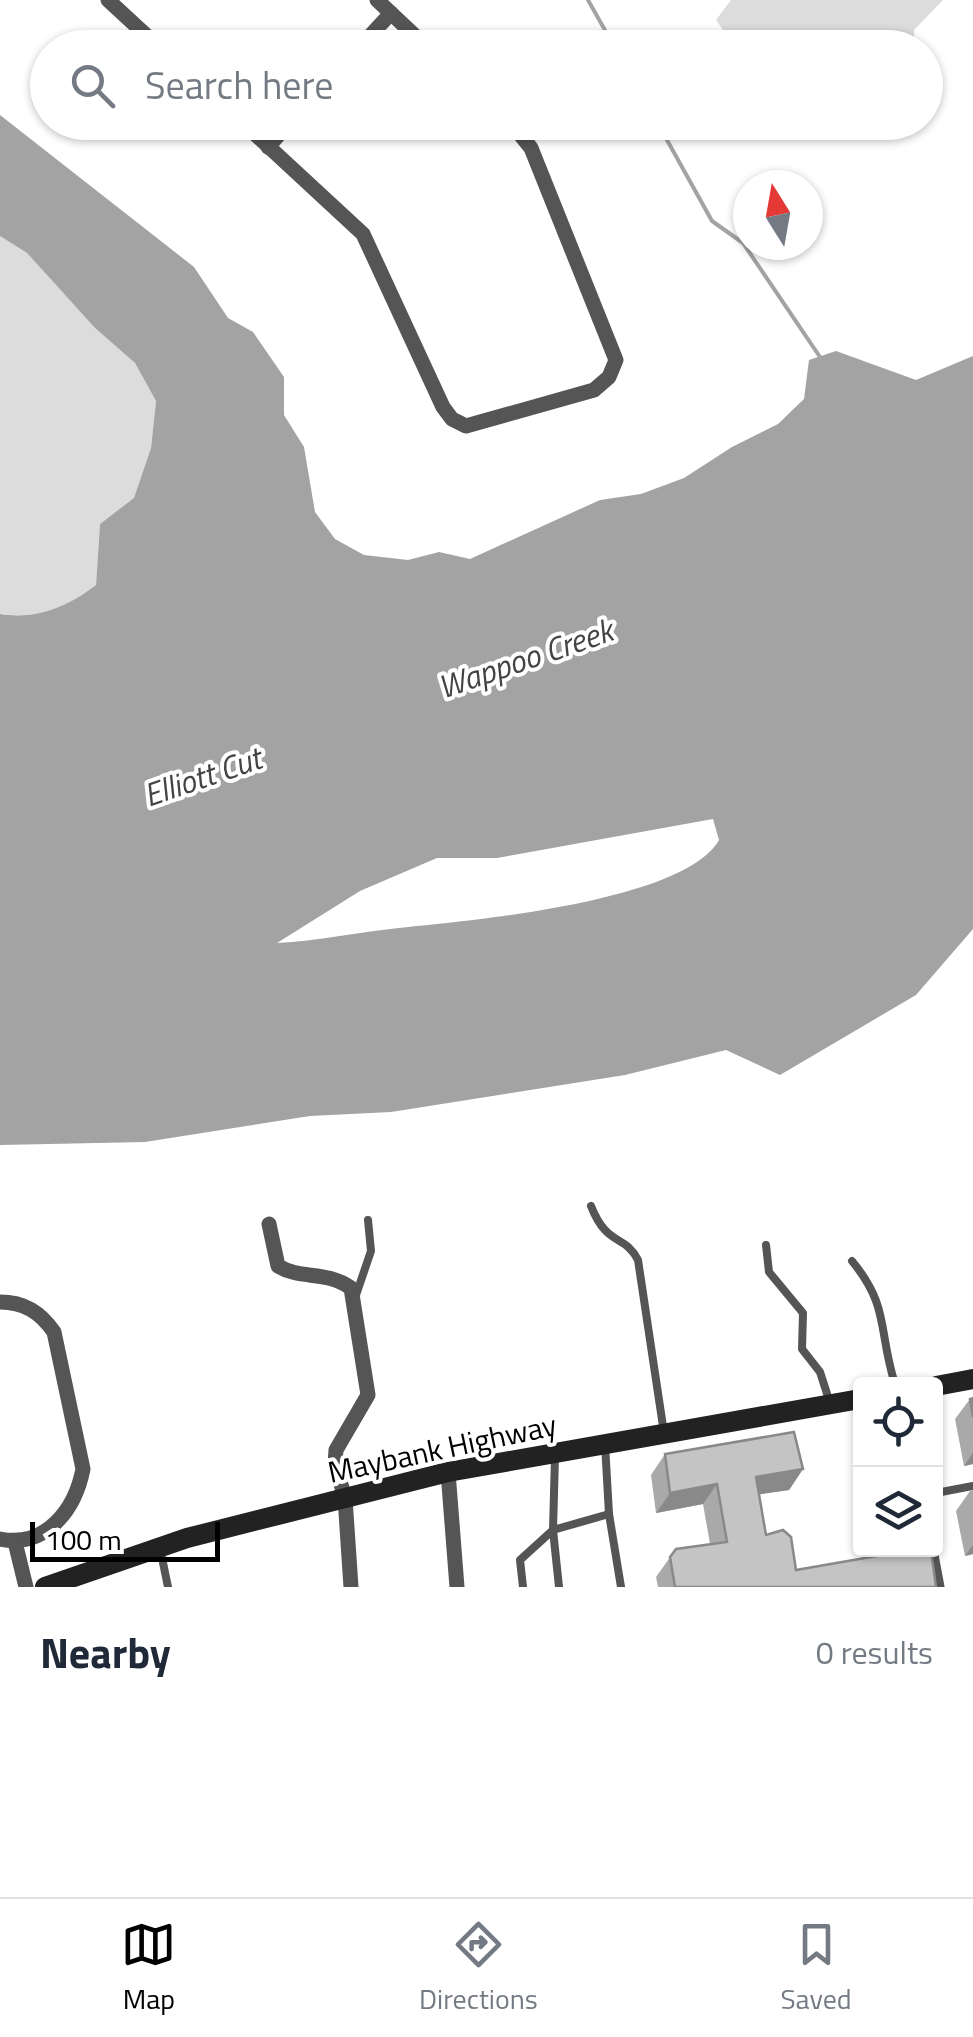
<!DOCTYPE html>
<style>
body{margin:0;font-family:"Titillium Web",sans-serif;background:#f2f2f3;color:#1f2937}
.controls{position:absolute;right:30px;bottom:30px;display:grid;overflow:hidden;border-radius:10px;box-shadow:0 2px 8px #0004}
.controls button{width:90px;height:90px;display:grid;place-items:center;padding:0;border:0;border-bottom:2px solid #e0e1e3;background:#fff;color:#1f2937;font:50px sans-serif}
.compass{position:absolute;left:733px;top:170px;width:90px;height:90px;border-radius:50%;background:#fff;box-shadow:0 2px 8px #0004;rotate:349deg}
.scale{position:absolute;left:30px;bottom:25px;width:190px;box-sizing:border-box;padding-left:10px;border:5px solid #000;border-top:0;font-size:28px;line-height:35px;white-space:nowrap;color:#000;-webkit-text-stroke:8px #fff;paint-order:stroke}
.list{margin:0;padding:0;list-style:none}
h2{display:flex;justify-content:space-between;align-items:center;height:130px;margin:0;padding:0 40px;font-size:42px}
h2 small{font-size:32px;font-weight:400;color:#747a83}
.icon{flex:none;width:55px;height:55px;fill:none;stroke:currentColor;stroke-width:2;stroke-linecap:round;stroke-linejoin:round}
.map{position:relative;flex:none;width:973px;height:1587px;overflow:hidden}
.search{position:absolute;background:#fff;box-shadow:0 2px 8px #0004;left:30px;right:30px;top:30px;height:110px;display:flex;align-items:center;gap:25px;box-sizing:border-box;padding:0 35px;border-radius:55px;color:#747a83;font-size:38px}
.sheet{height:310px;background:#fff}
nav{display:flex;justify-content:space-around;align-items:center;box-sizing:border-box;height:140px;border-top:2px solid #e0e1e3;background:#fff;font-size:28px;color:#747a83}
nav a{display:grid;justify-items:center;gap:5px}
nav .on{color:#000}
.map>svg:first-child{display:block}
</style>
<div class="map">
<svg width="973" height="1587" viewBox="0 0 973 1587">
<rect width="100%" height="100%" fill="#fff"/>
<g fill="#dcdcdc">
<polygon points="731,0 943,0 914,30 915,47 754,47 725,33 716,20"/>
<path d="M0 236 27 253 95 328 135 363 156 401 151 448 134 499 100 524 96 585C67 607 36 620 0 614Z"/>
</g>
<path fill="#a3a3a3" fill-rule="evenodd" d="M0 115 194 267 228 318 253 332 284 377V415L304 447 315 512 335 539 364 555 408 560 439 552 470 559 600 500 641 494 684 478 732 447 778 424 804 399 809 360 836 351 916 380 973 356V929L916 995 780 1075 726 1050 625 1075 391 1112 310 1116 145 1142 0 1145V614C36 620 67 607 96 585L100 524 134 498 151 448 156 401 135 363 95 328 27 253 0 236ZM713 819 719 840C684 902 468 921 399 928 359 932 317 941 277 943L360 891 437 858H497Z"/>
<g fill="none" stroke-linecap="round" stroke-linejoin="round">
<g stroke="#a3a3a3" stroke-width="4">
<polyline points="588,0 615,48"/>
<polyline points="657,122 712,221 743,243 820,357"/>
</g>
<g stroke="#555" stroke-width="8">
<path d="M591 1206C607 1247 625 1234 638 1260L664 1433"/>
<polyline points="766,1245 769,1272 803,1313 802,1349 820,1372 830,1403"/>
<path d="M852 1261C890 1307 878 1331 895 1384"/>
<polyline points="355,1298 371,1251 368,1220"/>
<polyline points="555,1457 553,1530 559,1587"/>
<polyline points="936,1493 973,1486"/>
<polyline points="609,1514 621,1587"/>
<polyline points="160,1548 168,1587"/>
<polyline points="523,1587 520,1560 553,1530 609,1514 605,1444"/>
</g>
<g stroke="#555" stroke-width="15">
<polyline points="108,0 160,48"/>
<polyline points="377,0 428,48"/>
<polyline points="359,48 391,13"/>
<polyline points="242,122 363,234 443,407 452,419 466,426 594,390 609,377 616,360 531,148 510,122"/>
<polyline points="268,147 290,122"/>
<path d="M269 1224 278 1266C301 1280 325 1270 351 1288L368 1395 336 1450 335 1464 345 1498 351 1587"/>
<path d="M0 1302C24 1302 40 1312 54 1332L83 1469C75 1510 46 1548 0 1539"/>
<polyline points="448,1472 457,1587"/>
<polyline points="15,1542 26,1587"/>
<polyline points="930,1550 937,1587"/>
</g>
<g stroke="#222" stroke-width="20">
<polyline points="936,1386 973,1379"/>
<polyline points="45,1587 187,1538 448,1472 860,1399"/>
</g>
</g>
<g fill="#a9a9a9">
<polygon points="973,1398 973,1464 964,1466 955,1419 970,1399"/>
<polygon points="665,1454 803,1469 789,1490 759,1494 766,1535 796,1570 936,1587 658,1587 656,1577 676,1549 710,1544 703,1504 656,1513 651,1475"/>
<polygon points="973,1490 973,1554 965,1556 956,1511 970,1491"/>
</g>
<g fill="#898989">
<polygon points="973,1453 973,1464 964,1466"/>
<polygon points="803,1469 789,1490 741,1497 756,1477"/>
<polygon points="717,1484 703,1504 656,1513 670,1493"/>
<polygon points="973,1545 973,1554 965,1556"/>
</g>
<g fill="#c4c4c4" stroke="#898989" stroke-width="2.5">
<polygon points="973,1398 973,1417 970,1399"/>
<polygon points="794,1432 803,1469 756,1477 766,1535 783,1530 791,1537 796,1570 911,1550 931,1550 936,1587 675,1587 670,1557 676,1549 727,1542 717,1484 670,1493 665,1454"/>
</g>
<g text-anchor="middle" dominant-baseline="central" stroke-width="8" stroke-linejoin="round" paint-order="stroke">
<g font-size="30" fill="#000" stroke="#fff">
<text transform="translate(442 1448) rotate(-12)">Maybank Highway</text>
</g>
<g font-size="32" font-style="italic" fill="#444" stroke="#fff">
<text transform="translate(525 658) rotate(-19)">Wappoo Creek</text>
<text transform="translate(202 776) rotate(-19)">Elliott Cut</text>
</g>
</g>
</svg>
<div class="controls">
<button><svg class="icon" aria-label="locate" viewBox="0 0 24 24"><circle cx="12" cy="12" r="6"/><path d="M12 2v4M12 18v4M2 12h4M18 12h4"/></svg></button>
<button><svg class="icon" aria-label="layers" viewBox="0 0 24 24"><path d="M12 4l9 5-9 5-9-5zM3 14l9 5 9-5"/></svg></button>
</div>
<svg class="compass" viewBox="-18 -18 36 36"><path d="M0-13l5 13h-10z" fill="#e53935"/><path d="M0 13l5-13h-10z" fill="#747a83"/></svg>
<div class="scale">100 m</div>
<div class="search"><svg class="icon" aria-label="search" viewBox="0 0 24 24"><circle cx="10" cy="10" r="6"/><path d="M15 15l6 6"/></svg>Search here</div>
</div>
<section class="sheet">
<h2>Nearby<small>0 results</small></h2>
<ul class="list">
</ul>
</section>
<nav>
<a class="on"><svg class="icon" aria-label="map" viewBox="0 0 24 24"><path d="M3 6l6-2 6 2 6-2v14l-6 2-6-2-6 2zM9 4v14M15 6v14"/></svg>Map</a>
<a><svg class="icon" aria-label="directions" viewBox="0 0 24 24"><path d="M12 3l9 9-9 9-9-9zM9 14v-3h6M13 9l2 2-2 2"/></svg>Directions</a>
<a><svg class="icon" aria-label="saved" viewBox="0 0 24 24"><path d="M7 4h10v16l-5-4-5 4z"/></svg>Saved</a>
</nav>
